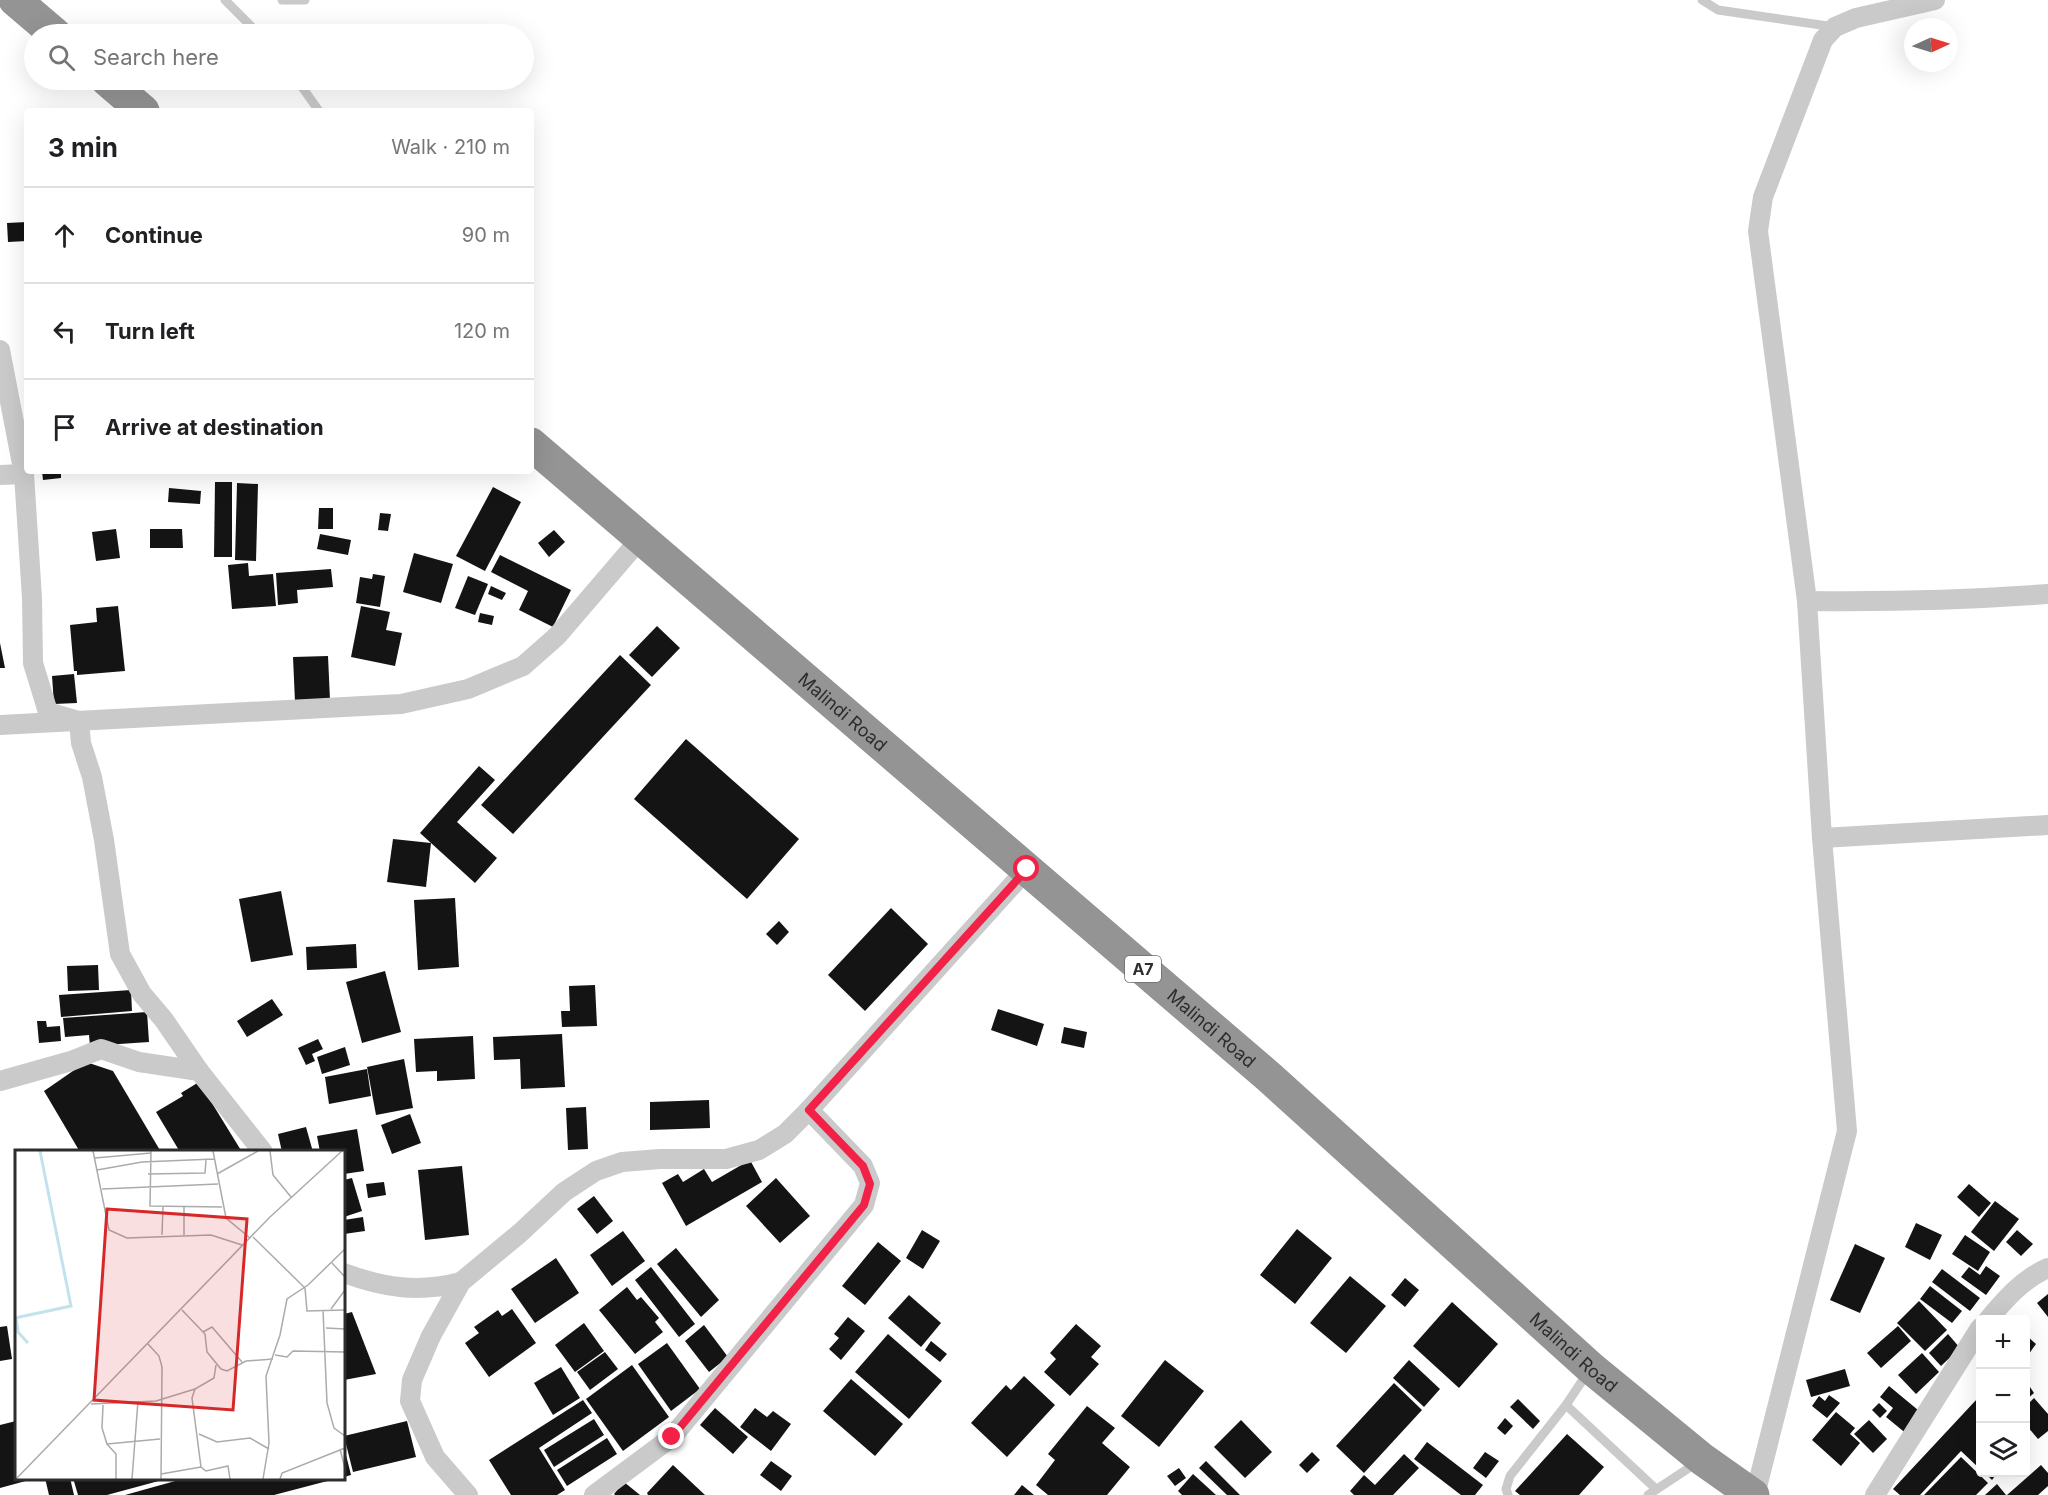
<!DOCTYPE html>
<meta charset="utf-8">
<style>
body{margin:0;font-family:Inter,sans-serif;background:#f2f2f2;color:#202124}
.controls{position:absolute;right:18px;bottom:18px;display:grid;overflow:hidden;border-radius:6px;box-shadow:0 6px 24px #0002}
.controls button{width:54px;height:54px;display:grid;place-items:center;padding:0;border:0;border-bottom:2px solid #e0e0e0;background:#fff;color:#202124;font:30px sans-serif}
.compass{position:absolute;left:1904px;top:18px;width:54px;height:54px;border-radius:50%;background:#fff;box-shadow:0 6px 24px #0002;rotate:86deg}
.stop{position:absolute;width:18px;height:18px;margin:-14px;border:4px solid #f22147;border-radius:50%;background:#fff}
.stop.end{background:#f22147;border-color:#fff;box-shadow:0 2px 6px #0008}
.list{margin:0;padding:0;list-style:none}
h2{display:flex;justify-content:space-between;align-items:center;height:78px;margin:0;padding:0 24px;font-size:26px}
h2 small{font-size:20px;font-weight:400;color:#757577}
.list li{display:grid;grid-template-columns:39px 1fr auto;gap:18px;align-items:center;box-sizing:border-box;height:96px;padding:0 24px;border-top:2px solid #e0e0e0}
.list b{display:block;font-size:22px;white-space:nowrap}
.list em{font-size:20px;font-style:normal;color:#757577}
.icon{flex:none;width:33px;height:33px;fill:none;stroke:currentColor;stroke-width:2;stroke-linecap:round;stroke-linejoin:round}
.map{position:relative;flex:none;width:2048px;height:1495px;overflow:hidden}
.search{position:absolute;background:#fff;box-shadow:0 6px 24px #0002;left:24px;top:24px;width:510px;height:66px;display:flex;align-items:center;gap:15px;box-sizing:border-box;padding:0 21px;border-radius:33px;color:#757577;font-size:22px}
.panel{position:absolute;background:#fff;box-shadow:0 6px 24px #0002;left:24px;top:108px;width:510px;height:366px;border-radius:6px}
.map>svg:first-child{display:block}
</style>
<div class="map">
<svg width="2048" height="1495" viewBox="0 0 2048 1495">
<rect width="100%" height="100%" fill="#fff"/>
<g fill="#141414">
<polygon points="27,222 27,241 8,242 7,223"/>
<polygon points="42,471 61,471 61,478 43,480"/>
<polygon points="215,482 232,482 232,557 214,557"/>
<polygon points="237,483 258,484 256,561 235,560"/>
<polygon points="493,487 521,502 485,571 456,556"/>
<polygon points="169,488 201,491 200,504 168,502"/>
<polygon points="319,508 333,508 333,529 318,529"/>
<polygon points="380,513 391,514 388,531 378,530"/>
<polygon points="116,529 120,558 96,561 92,532"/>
<polygon points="150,529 182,529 183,548 150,548"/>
<polygon points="554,530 565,542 549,557 538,543"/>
<polygon points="320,534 351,540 348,555 317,549"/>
<polygon points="414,553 453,564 441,603 403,592"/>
<polygon points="500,555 571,590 553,627 519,610 528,591 491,572"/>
<polygon points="248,563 249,576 273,574 276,606 232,609 228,565"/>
<polygon points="331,569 333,587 297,590 298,603 278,605 276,573"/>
<polygon points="373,574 385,576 380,607 356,603 360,577 372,579"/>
<polygon points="468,576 488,584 475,615 455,608"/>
<polygon points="491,586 506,593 502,600 488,594"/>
<polygon points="118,606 125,671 77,675 77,671 74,671 70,625 97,622 96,608"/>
<polygon points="361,606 390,612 386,630 402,633 395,666 351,657"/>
<polygon points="480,613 494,616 492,625 478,622"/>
<polygon points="657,626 680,648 652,677 629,655"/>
<polygon points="0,643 5,668 0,668"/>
<polygon points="620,655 651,685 513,834 481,805"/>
<polygon points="328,656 330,700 295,702 293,657"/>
<polygon points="74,674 77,703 54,704 52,676"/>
<polygon points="686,739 799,839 747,899 634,799"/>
<polygon points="479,766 495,780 457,822 497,858 475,883 420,833"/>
<polygon points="393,839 431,843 426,887 387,882"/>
<polygon points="281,891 293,955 251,962 239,899"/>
<polygon points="455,898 459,967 418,970 414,900"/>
<polygon points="891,908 928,944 865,1011 828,975"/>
<polygon points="779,921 789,932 777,945 766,934"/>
<polygon points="356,944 357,968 307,970 306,947"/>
<polygon points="98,965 99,990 68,991 67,966"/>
<polygon points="385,971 401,1032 362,1043 346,982"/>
<polygon points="595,985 597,1026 562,1027 561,1011 570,1011 569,986"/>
<polygon points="131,990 132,1011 61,1017 59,995"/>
<polygon points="272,999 283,1015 247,1037 237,1021"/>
<polygon points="998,1009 1044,1024 1037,1046 991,1030"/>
<polygon points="147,1012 149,1042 90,1046 89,1035 65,1037 63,1018"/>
<polygon points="37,1021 46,1021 47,1027 60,1026 61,1041 39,1043"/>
<polygon points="1064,1027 1087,1032 1084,1048 1061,1043"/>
<polygon points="562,1034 565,1087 521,1089 520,1059 494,1060 493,1037"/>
<polygon points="473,1036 475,1079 437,1081 437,1071 416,1072 414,1039"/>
<polygon points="318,1039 323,1049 312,1054 315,1061 306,1065 298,1048"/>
<polygon points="345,1047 350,1065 322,1074 317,1057"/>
<polygon points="404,1059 413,1108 376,1115 367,1067"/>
<polygon points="86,1062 113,1071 161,1152 80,1152 44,1091"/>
<polygon points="367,1069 371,1096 329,1104 325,1077"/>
<polygon points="199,1082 242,1152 180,1152 156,1112 183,1096 181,1093"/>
<polygon points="709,1100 710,1128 650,1130 650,1102"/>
<polygon points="586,1107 588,1149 568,1150 566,1108"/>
<polygon points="410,1114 421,1143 392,1154 381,1125"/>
<polygon points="306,1127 313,1152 282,1152 278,1134"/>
<polygon points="357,1129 364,1171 344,1174 344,1152 320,1152 317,1136"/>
<polygon points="750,1160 762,1182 686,1226 662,1183 678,1174 683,1182 704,1169 712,1182"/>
<polygon points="462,1166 469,1235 425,1240 418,1170"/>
<polygon points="352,1178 362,1211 344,1217 344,1180"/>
<polygon points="776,1178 810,1216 780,1243 746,1206"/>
<polygon points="384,1182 386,1195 368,1198 366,1184"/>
<polygon points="1969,1184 1991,1203 1979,1217 1957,1197"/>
<polygon points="594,1196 613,1221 597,1234 577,1209"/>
<polygon points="1995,1201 2019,1219 1994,1251 1971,1232"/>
<polygon points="363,1217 365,1231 344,1234 344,1220"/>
<polygon points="1916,1223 1942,1235 1930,1260 1905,1247"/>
<polygon points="1297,1229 1332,1258 1295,1304 1260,1275"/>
<polygon points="922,1230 940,1241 923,1269 906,1258"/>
<polygon points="2017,1230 2033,1244 2021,1256 2006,1242"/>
<polygon points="623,1231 645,1261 612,1286 590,1255"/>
<polygon points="1965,1235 1990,1252 1978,1271 1952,1254"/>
<polygon points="878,1242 901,1261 865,1305 842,1286"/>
<polygon points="1855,1244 1885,1258 1860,1313 1830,1300"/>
<polygon points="676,1248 719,1300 701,1317 657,1264"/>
<polygon points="556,1258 579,1293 535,1323 511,1289"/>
<polygon points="1986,1266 2000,1276 1986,1295 1961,1277 1969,1267 1980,1275"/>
<polygon points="651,1267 695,1324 679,1337 635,1280"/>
<polygon points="1942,1269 1980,1298 1970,1311 1932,1282"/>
<polygon points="1350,1276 1386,1306 1346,1353 1310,1323"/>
<polygon points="1405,1278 1419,1290 1405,1307 1391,1295"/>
<polygon points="1930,1286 1962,1311 1952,1323 1920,1299"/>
<polygon points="627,1287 637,1300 641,1297 659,1318 655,1322 663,1332 635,1354 599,1310"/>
<polygon points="2048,1294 2048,1317 2037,1303"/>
<polygon points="909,1295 941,1323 921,1347 888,1318"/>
<polygon points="1919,1301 1947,1330 1925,1351 1897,1323"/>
<polygon points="1452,1302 1498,1344 1459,1388 1413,1346"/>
<polygon points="512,1309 536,1343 489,1377 465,1343 479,1333 474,1327 498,1310 502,1316"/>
<polygon points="352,1312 376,1374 344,1380 344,1314"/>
<polygon points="848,1317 865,1331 841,1360 829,1349 839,1338 834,1334"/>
<polygon points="584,1323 604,1351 575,1372 555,1345"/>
<polygon points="1076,1324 1101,1346 1091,1357 1099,1364 1070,1396 1044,1372 1056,1359 1050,1353"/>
<polygon points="704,1325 728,1357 709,1372 685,1341"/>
<polygon points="7,1326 12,1359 0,1361 0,1327"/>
<polygon points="1898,1326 1911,1341 1881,1368 1867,1353"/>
<polygon points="888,1334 942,1381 909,1419 855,1372"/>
<polygon points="1948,1334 1960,1348 1941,1366 1929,1353"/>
<polygon points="2026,1335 2036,1344 2026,1358"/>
<polygon points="931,1341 947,1354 940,1362 925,1350"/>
<polygon points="667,1343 700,1389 671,1411 638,1364"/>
<polygon points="605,1352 618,1369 590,1390 577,1372"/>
<polygon points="1922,1353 1939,1372 1916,1394 1898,1375"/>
<polygon points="1165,1360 1204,1391 1159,1447 1121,1416"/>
<polygon points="1409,1360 1440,1389 1424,1407 1393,1378"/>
<polygon points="632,1365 669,1417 623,1451 586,1399"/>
<polygon points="561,1367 580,1398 553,1415 534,1383"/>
<polygon points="1845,1369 1850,1386 1811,1397 1806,1380"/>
<polygon points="1024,1376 1055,1405 1007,1457 971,1423 1006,1385 1011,1390"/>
<polygon points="851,1379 903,1424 875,1456 823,1411"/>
<polygon points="2026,1381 2034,1393 2026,1400"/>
<polygon points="1394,1383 1422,1410 1364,1473 1336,1446"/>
<polygon points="1889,1386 1924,1415 1908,1435 1886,1417 1893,1408 1880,1397"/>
<polygon points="1829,1395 1840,1403 1827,1418 1812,1406 1819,1396 1825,1401"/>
<polygon points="2034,1398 2048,1414 2048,1431 2038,1439 2026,1425 2026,1406"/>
<polygon points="1518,1399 1540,1421 1533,1429 1510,1407"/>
<polygon points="1977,1399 1980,1403 1980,1469 1961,1451 1920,1495 1900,1495 1893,1489"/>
<polygon points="583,1400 592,1413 539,1448 565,1490 557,1495 511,1495 489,1460"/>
<polygon points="1879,1403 1887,1411 1880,1418 1872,1410"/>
<polygon points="1087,1406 1115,1428 1102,1443 1130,1467 1107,1495 1048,1495 1036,1485 1055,1460 1048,1454"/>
<polygon points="715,1408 748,1437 733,1454 700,1425"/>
<polygon points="755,1408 767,1417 773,1411 791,1424 771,1451 740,1427"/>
<polygon points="1836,1412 1855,1428 1850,1434 1860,1443 1841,1466 1812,1440"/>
<polygon points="1505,1418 1513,1426 1505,1435 1497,1428"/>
<polygon points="594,1419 604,1435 554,1467 544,1450"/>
<polygon points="1241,1420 1272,1452 1245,1478 1214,1447"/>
<polygon points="1869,1420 1887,1439 1873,1453 1854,1434"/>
<polygon points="16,1421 16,1478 33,1479 0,1488 0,1425"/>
<polygon points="407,1421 416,1457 353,1472 344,1436"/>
<polygon points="1567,1434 1604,1467 1579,1495 1520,1495 1515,1491"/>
<polygon points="607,1438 617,1454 567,1486 557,1470"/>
<polygon points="1427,1442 1483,1485 1475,1495 1461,1495 1414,1459"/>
<polygon points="344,1447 351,1475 344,1477"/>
<polygon points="1312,1452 1320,1460 1307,1473 1299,1465"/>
<polygon points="1485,1452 1499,1461 1486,1478 1473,1468"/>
<polygon points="1404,1454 1419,1468 1393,1495 1354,1495 1350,1491 1364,1475 1375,1485"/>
<polygon points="1961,1457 1988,1483 1976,1495 1924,1495"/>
<polygon points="771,1461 792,1476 781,1491 760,1475"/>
<polygon points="1206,1461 1240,1495 1227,1495 1199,1468"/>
<polygon points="673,1465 705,1495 648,1495 647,1493"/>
<polygon points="2041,1465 2048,1473 2048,1486 2038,1495 2007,1495"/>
<polygon points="1179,1468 1186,1478 1175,1486 1167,1476"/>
<polygon points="1984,1472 1998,1472 1992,1480"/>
<polygon points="1193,1474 1216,1495 1182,1495 1178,1491"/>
<polygon points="45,1478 70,1478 74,1495 49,1495"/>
<polygon points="73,1478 165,1478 166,1479 107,1495 78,1495"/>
<polygon points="186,1478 335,1478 335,1479 274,1495 125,1495"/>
<polygon points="624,1482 640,1495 615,1495 614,1494"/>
<polygon points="1997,1484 2006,1495 1985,1495"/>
<polygon points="1022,1485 1034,1495 1014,1495"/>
</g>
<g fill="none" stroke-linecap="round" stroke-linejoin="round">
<g stroke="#cacaca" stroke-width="9">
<polyline points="225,0 259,34"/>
<polyline points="282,0 305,0"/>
<polyline points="1702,0 1718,10 1835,27"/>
<polyline points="297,80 319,111"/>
<polyline points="1566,1405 1656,1489"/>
<polyline points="1508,1495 1506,1489 1510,1476 1566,1405 1588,1372"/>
<polyline points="1648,1495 1698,1462"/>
</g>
<g stroke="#cacaca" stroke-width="20">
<polyline points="0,350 24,474 32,598 33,663 48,712 79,721 81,743 92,777 104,840 120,954 142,994 164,1020 199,1071"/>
<polyline points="0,475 24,474"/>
<path d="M1807 601C1888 602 1967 600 2048 594"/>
<polyline points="0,725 401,704 468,689 523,666 557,636 641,538"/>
<polyline points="1822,838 2048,825"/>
<polyline points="0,1081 71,1061 101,1049 139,1062 199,1071 263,1152"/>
<path d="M344 1273C384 1288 419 1293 461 1282"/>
<path d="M1988 1320C2005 1299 2023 1279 2048 1268"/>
<polyline points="468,1495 435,1457 410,1401 412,1380 431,1336 461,1282 520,1233 564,1192 596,1171 622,1162 660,1159 726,1159 759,1150 785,1134 809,1110 1027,869"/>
<polyline points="594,1495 672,1437 864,1205 870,1183 863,1166 809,1110"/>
<polyline points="1755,1495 1847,1131 1822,838 1807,601 1758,231 1763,197 1823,40 1835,27 1856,18 1935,0"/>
<polyline points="1875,1495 1980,1328"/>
</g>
<g stroke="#949494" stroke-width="33">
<polyline points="15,0 55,34"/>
<polyline points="107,80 143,111"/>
<path id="s1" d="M531 444 1269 1077 1591 1368 1702 1459 1753 1495"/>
</g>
</g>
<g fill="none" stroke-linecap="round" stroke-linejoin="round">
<polyline stroke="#f22147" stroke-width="8" points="672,1437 864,1205 870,1184 863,1166 809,1110 1027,869"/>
</g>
<g text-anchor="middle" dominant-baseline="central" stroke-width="6" stroke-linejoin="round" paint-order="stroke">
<rect fill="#fff" stroke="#6c6c6c" stroke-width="1.5" x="1125" y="956" width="36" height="26" rx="4.5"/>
<g font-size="16" font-weight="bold" fill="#2d2d2d">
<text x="1143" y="969">A7</text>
</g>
<g font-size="18" fill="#2d2d2d" stroke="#fff">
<text stroke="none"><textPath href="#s1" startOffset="411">Malindi Road</textPath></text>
<text stroke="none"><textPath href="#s1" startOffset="897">Malindi Road</textPath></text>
<text stroke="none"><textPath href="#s1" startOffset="1383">Malindi Road</textPath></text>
</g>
</g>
<g transform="translate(15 1150)">
<rect width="330" height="330" fill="#fff"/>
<path fill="none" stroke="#c4e2ee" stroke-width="3" d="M0 168 56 156 25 1M1 168 3 182 13 193"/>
<path fill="none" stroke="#ababab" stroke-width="1.5" d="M78 1 94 80 112 88 196 85 227 95M136 1 135 56 207 57M198 1 211 68 235 88M255 1 258 25 276 47M80 8 136 3M82 20 127 12 199 9M133 24 190 23 191 10M202 24 243 1M87 39 203 34M147 85 148 57M169 85V57M238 87 290 138 292 161 330 160M317 113 330 127M316 159 330 140M167 160 190 184 192 202 206 219 212 221 231 211 258 209M308 160 312 253 319 278 330 286M311 178 330 179M188 182 197 177 227 212M133 194 144 206 147 217 146 329M260 205 272 207 278 201 330 202M201 215 199 228 180 239 177 248 186 317 191 321 213 316 215 329M76 254 141 251 180 239M88 255 87 278 92 294 101 304V329M184 284 202 292 235 288 254 299M92 294 145 289M325 299 330 318M146 324 186 317M1 329 255 67 327 1M117 329 123 251M248 329 254 293 251 226 265 185 272 149 293 135 330 99M265 329 267 323 330 298"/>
<path fill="#d62828" fill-opacity="0.15" stroke="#d62828" stroke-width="3" d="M92 59 232 69 218 260 79 250Z"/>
<rect width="330" height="330" fill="none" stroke="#2d2d2d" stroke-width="3"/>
</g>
</svg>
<div class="controls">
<button>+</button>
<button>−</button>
<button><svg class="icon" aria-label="layers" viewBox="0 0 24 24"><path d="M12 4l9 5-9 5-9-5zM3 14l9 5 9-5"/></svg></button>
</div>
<svg class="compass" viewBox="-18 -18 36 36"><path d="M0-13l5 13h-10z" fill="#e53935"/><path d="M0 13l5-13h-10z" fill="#757577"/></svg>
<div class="stop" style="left:1027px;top:869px"></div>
<div class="stop end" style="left:672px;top:1437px"></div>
<div class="search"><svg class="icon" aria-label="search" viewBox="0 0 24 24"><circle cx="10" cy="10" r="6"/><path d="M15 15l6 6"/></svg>Search here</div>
<section class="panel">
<h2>3 min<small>Walk · 210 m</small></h2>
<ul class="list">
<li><svg class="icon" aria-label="ahead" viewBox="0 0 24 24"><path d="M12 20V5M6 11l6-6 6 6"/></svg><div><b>Continue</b></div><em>90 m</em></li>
<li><svg class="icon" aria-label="left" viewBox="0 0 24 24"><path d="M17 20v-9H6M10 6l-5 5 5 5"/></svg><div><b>Turn left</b></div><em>120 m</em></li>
<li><svg class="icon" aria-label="arrive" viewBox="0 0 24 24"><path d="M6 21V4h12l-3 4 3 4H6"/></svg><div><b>Arrive at destination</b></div></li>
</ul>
</section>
</div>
